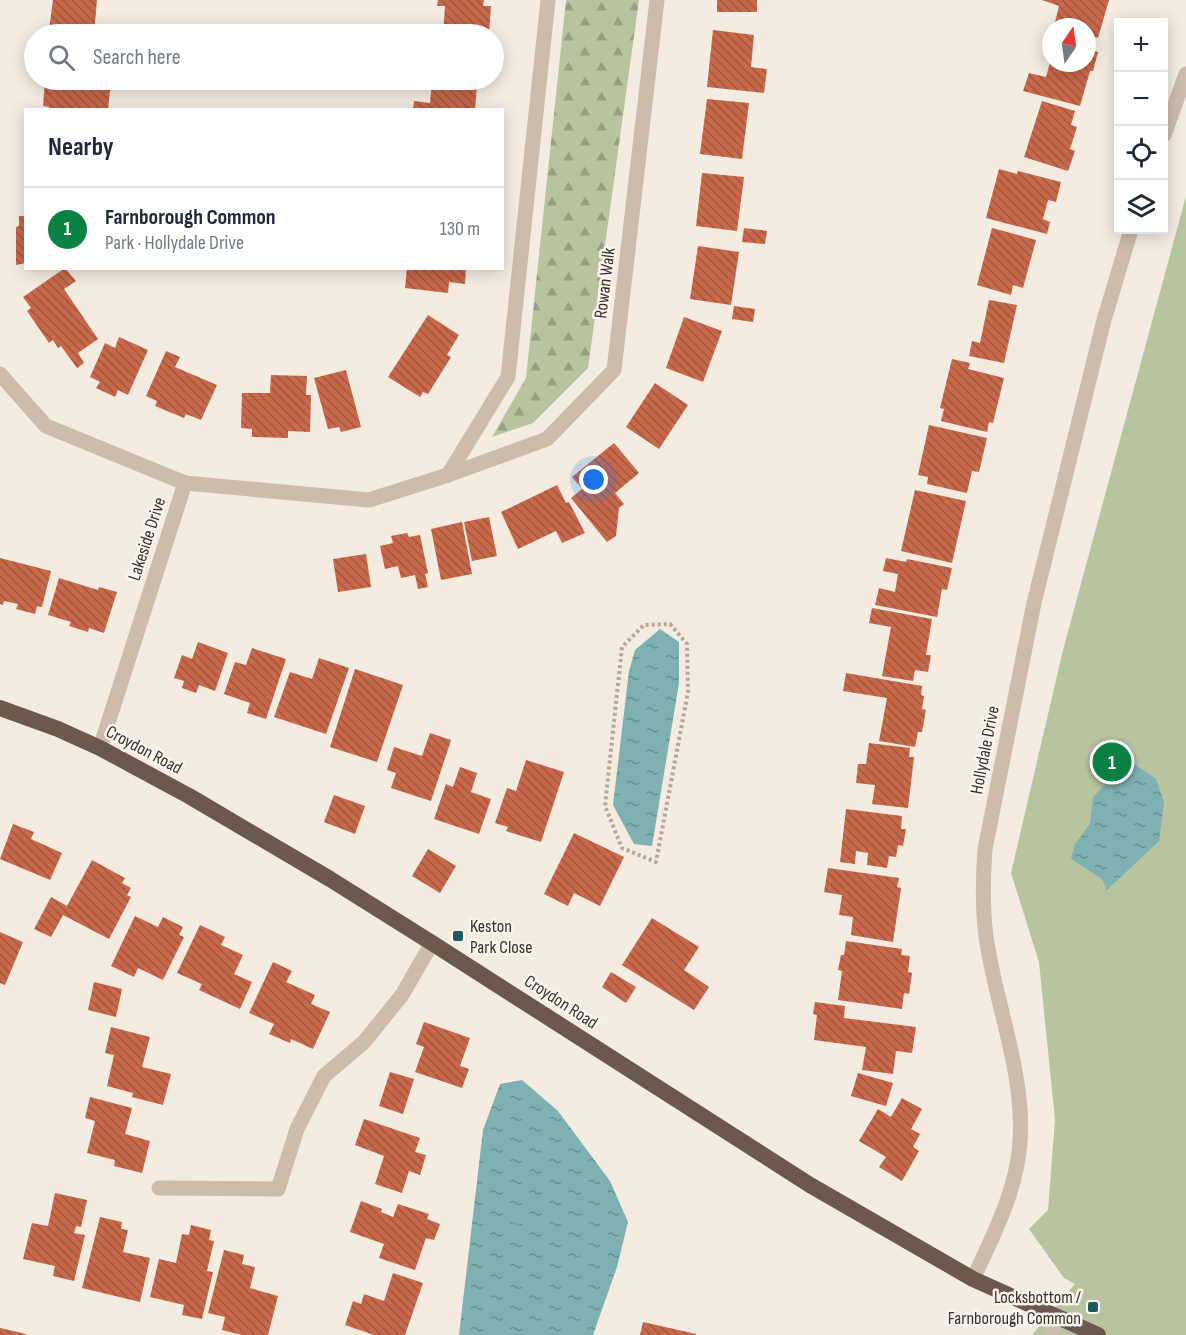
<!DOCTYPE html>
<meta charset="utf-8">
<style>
body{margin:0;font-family:"Sofia Sans Condensed",sans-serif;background:#f6f6f7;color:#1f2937}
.controls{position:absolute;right:18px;top:18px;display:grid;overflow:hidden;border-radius:0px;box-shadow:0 3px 15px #0003}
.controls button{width:54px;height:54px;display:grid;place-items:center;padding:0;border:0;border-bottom:2px solid #e0e1e3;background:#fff;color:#1f2937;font:30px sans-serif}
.compass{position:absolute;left:1042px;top:18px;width:54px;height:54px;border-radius:50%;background:#fff;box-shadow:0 3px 15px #0003;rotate:13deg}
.you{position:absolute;left:594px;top:480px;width:21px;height:21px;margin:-15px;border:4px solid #fff;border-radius:50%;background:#1a73e8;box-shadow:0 0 0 9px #1a73e833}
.badge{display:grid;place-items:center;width:39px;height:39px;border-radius:50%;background:#0b8043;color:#fff;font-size:20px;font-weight:700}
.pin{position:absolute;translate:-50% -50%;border:3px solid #fff;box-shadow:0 2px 6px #0006}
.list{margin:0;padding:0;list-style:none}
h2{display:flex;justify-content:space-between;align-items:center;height:78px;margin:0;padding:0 24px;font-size:26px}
h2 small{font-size:20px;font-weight:400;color:#747a83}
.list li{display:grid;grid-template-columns:39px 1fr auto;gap:18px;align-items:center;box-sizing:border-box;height:84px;padding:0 24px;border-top:2px solid #e0e1e3}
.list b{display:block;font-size:22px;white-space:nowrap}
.list p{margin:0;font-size:20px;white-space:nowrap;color:#747a83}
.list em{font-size:20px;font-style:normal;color:#747a83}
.icon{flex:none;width:33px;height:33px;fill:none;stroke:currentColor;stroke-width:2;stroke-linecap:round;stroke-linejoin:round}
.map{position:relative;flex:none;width:1186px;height:1335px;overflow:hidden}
.search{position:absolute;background:#fff;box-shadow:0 3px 15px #0003;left:24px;top:24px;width:480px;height:66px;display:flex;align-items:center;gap:15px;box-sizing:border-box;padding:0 21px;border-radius:33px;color:#747a83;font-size:22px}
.panel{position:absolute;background:#fff;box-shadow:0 3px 15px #0003;left:24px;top:108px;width:480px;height:162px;border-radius:0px}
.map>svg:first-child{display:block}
</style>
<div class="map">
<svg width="1186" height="1335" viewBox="0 0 1186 1335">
<defs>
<pattern id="forest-firs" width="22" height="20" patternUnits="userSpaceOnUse" patternTransform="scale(1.5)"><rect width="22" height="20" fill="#b8c4a0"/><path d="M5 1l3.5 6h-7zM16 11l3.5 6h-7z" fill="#97a083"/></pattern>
<pattern id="water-ripples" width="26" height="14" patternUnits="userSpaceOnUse" patternTransform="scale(1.5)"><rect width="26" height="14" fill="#7fb0b2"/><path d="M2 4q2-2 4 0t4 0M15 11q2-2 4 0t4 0" fill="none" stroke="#699091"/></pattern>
<pattern id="building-back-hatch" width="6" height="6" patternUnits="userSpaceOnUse" patternTransform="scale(1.5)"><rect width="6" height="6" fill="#c8694b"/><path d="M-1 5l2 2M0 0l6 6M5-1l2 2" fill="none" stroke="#a4573f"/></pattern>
</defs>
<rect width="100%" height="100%" fill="#f4ebe1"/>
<polygon fill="#b8c4a0" points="1186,196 1186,1335 1032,1335 1075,1284 1064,1278 1029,1229 1048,1210 1055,1120 1039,962 1011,873 1063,650"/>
<polygon fill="url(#forest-firs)" points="566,0 639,0 588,368 533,423 492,437 526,378"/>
<g fill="url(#water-ripples)">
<polygon points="660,629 679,642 679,683 652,846 634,844 613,805 629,671 635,650"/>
<polygon points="1129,760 1156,779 1164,802 1159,841 1107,890 1102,879 1071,859 1075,844 1090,824 1093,797"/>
<polygon points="522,1080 558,1111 610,1181 628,1222 617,1267 593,1335 459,1335 483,1130 500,1084"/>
</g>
<g fill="url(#building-back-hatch)">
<polygon points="53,0 97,0 94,34 55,34 55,31 49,30"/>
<polygon points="438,0 484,0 483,6 491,6 489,34 443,34 445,6 437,6"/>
<rect x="717" y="0" width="40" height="12"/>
<polygon points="1042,0 1109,0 1098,38 1087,35 1087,27 1054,26 1059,6"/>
<polygon points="713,30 754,35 751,67 767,69 764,93 707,87"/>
<polygon points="1087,49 1098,52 1093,71 1090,71 1080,106 1023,91 1029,73 1046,77 1050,63 1087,63"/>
<polygon points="45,80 111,80 108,110 49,110 49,107 43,106"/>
<polygon points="432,80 473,80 472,86 477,86 475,110 413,110 414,101 430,103"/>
<polygon points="707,99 749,103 742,159 700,154"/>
<polygon points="1042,101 1075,111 1071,125 1077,127 1070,149 1075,151 1068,171 1024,157"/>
<polygon points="999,169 1017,174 1018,171 1061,182 1056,202 1048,200 1043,219 1050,222 1047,234 986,218"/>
<polygon points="702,173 744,177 737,231 696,226"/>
<polygon points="19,216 26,216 26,263 16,265 16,227 19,226"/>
<polygon points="744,228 767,231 765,244 742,242"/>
<polygon points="992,228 1036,240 1023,288 1013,285 1011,295 977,285"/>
<polygon points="698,246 739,252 731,305 690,299"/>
<polygon points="65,268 76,281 64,289 98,339 78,353 84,363 77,368 61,346 58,348 53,340 49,343 27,311 31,308 23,297"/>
<polygon points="407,268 466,268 465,284 449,282 448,293 405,288"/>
<polygon points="989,300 1017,305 1004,363 969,356 972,341 980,343"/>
<polygon points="734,306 755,309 753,322 732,319"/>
<polygon points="428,315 459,335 447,355 451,357 428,394 423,392 420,397 388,377"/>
<polygon points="684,317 722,331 703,382 666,368"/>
<polygon points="119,337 148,350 128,395 118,390 115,397 96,388 100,382 90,377 105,343 115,348"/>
<polygon points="166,351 180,357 175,367 217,385 201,420 186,414 184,418 155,406 157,401 146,396"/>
<polygon points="952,359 970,363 968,369 1004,378 993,423 989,422 987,432 941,421 944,409 940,408"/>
<polygon points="346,370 361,427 341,432 339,427 328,429 314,378"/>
<polygon points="271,375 307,376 306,395 311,395 310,432 288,431 288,438 252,437 252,429 241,428 242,393 270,393"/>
<polygon points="655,383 688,405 659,449 626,427"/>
<polygon points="929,425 987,438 979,472 972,471 967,493 927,484 928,477 918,475"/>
<polygon points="614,443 639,473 615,493 624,504 619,508 616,536 607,542 571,498 582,489 572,477"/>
<polygon points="557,485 566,503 569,502 585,533 562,543 556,531 518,549 501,512"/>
<polygon points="915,490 966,501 952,563 901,551"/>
<polygon points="489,517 497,556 472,561 464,522"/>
<polygon points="462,522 472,574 441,580 431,529"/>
<polygon points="407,533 409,537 420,535 428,573 425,574 428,587 418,589 415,575 401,578 398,566 385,569 380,546 393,543 391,536"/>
<polygon points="366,554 371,587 338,592 333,559"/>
<polygon points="0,558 51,571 42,607 37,606 35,614 16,609 18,604 4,601 3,605 0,604"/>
<polygon points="886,558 906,562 907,559 952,568 947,590 942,589 937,617 875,605 879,588 895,592 898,574 883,571"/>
<polygon points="59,578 98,590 99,587 117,592 104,633 89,628 88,632 69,626 71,622 48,615"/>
<polygon points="872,608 932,619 926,655 931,655 928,672 915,670 913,681 882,676 891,627 869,623"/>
<polygon points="198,642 228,653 215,691 199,685 196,693 182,688 184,681 174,678 182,655 192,659"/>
<polygon points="252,648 286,659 266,719 247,713 250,703 224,694 235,662 246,665"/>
<polygon points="319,658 349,668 326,734 274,717 290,672 312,679"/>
<polygon points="355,669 403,685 377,762 330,747"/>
<polygon points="846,673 922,686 921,695 924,696 922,709 926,710 922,732 918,732 915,747 879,741 887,698 843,691"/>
<polygon points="430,733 451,740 431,801 391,788 396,773 387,770 394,747 422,756"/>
<polygon points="869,743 910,748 909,757 914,757 908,808 872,804 875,785 856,783 858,764 866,764"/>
<polygon points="526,760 564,772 541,842 506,831 508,827 495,823 507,788 516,791"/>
<polygon points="460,767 477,773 471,792 491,799 479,834 434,819 446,784 453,787"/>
<polygon points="334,795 365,806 355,834 324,822"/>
<polygon points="846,809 902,816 901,829 906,829 903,846 898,845 896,857 889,856 887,868 867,865 868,853 856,851 855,864 840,862"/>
<polygon points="13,824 34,832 31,839 62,853 50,880 0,859"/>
<polygon points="574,833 624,857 600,906 574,893 568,906 544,894"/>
<polygon points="428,849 456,866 440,893 412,876"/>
<polygon points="92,860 125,878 122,883 131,888 127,895 131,897 109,939 63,915 51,937 34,929 51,897 67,906"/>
<polygon points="828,868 899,878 897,887 901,888 893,942 851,935 853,917 839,915 842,895 824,892"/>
<polygon points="135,916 158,927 163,917 183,927 179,935 184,937 163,980 138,968 134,977 111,966"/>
<polygon points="652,918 699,947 684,970 709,987 694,1010 622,965"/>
<polygon points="200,925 225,937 221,945 243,955 234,974 252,982 240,1009 199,990 202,984 177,973"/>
<polygon points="0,932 23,942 5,985 0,983"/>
<polygon points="846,941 902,949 901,955 910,956 908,972 912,973 909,994 904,993 902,1009 838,1000 842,971 838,970 841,955 844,955"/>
<polygon points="273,962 292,971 286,982 315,995 311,1004 330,1012 313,1049 291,1039 290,1043 269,1034 274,1024 249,1013"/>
<polygon points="611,972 636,987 626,1003 602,987"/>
<polygon points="94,982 122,989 116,1017 88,1010"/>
<polygon points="815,1002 845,1006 844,1018 916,1027 912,1053 896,1051 893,1074 862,1070 866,1047 814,1040 817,1015 813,1014"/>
<polygon points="424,1022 470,1038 460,1066 469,1069 462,1088 415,1072 424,1047 416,1044"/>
<polygon points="111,1027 150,1037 142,1067 171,1074 163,1105 132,1097 133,1093 107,1086 114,1055 105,1053"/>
<polygon points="390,1072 414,1079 403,1114 379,1106"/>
<polygon points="858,1073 893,1083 886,1106 851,1096"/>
<polygon points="90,1097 132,1108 125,1134 150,1141 142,1173 114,1166 115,1160 87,1153 95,1121 85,1118"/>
<polygon points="902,1098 922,1109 911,1129 920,1134 913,1147 919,1151 902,1181 879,1167 886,1157 859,1141 878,1109 891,1117"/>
<polygon points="364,1119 420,1138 415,1152 426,1155 420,1175 409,1171 402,1193 375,1184 384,1156 355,1145"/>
<polygon points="55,1193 87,1200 81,1227 76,1226 74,1233 85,1235 74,1281 53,1276 55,1266 23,1259 32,1223 48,1226"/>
<polygon points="361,1201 382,1209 381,1212 393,1217 398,1204 429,1214 427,1219 440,1224 434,1240 426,1238 415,1270 379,1258 384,1244 350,1232"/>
<polygon points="100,1217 122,1222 121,1229 128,1230 123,1252 150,1258 140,1302 82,1288"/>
<polygon points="191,1225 211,1230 209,1240 214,1241 207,1271 213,1272 202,1319 182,1315 184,1305 150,1297 159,1259 176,1263 182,1234 189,1235"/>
<polygon points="224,1250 244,1255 242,1264 255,1267 250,1288 278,1296 268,1335 242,1335 222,1330 225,1317 208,1313"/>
<polygon points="393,1273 423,1283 405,1335 374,1335 345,1325 353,1301 361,1304 364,1294 384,1301"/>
<polygon points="643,1322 696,1334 696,1335 640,1335"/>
<polygon points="0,1328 26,1334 26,1335 0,1335"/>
</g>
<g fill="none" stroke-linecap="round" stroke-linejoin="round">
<polygon stroke="#b9a596" stroke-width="4" stroke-dasharray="3 3" stroke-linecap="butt" points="670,624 687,644 688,692 656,862 622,848 605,806 622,647 644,625"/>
<g stroke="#cdbbac" stroke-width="15">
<polyline points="159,1188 278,1189"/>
<polyline points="1052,1335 1054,1317"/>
</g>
<g stroke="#cdbbac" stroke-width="15">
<polyline points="1164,135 1186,74"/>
<polyline points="0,374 46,426 185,483 100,748"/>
<polyline points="448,475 508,377 548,0"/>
<polyline points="185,483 369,500 448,475 547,439 614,370 657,0"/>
<polyline points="278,1189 297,1129 324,1076 364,1042 402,995 432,943"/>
<path d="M973 1279C993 1236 1017 1190 1020 1142 1025 1073 995 1003 986 936 982 907 983 878 985 849L1034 603 1104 320 1131 230"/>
</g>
<polyline stroke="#6c584f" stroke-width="16" points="0,708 58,729 100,748 189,796 330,879 432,943 810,1185 973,1279 1098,1335"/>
</g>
<g fill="#1f5a5e" stroke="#fbf5ee" stroke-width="2">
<rect x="452" y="930" width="12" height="12" rx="3"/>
<rect x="1087" y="1301" width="12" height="12" rx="3"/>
</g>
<g text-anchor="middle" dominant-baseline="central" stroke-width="5" stroke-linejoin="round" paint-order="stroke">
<g font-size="18" fill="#3b302b" stroke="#fbf5ee">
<text transform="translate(605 283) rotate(-83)">Rowan Walk</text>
<text transform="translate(147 539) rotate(-72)">Lakeside Drive</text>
<text transform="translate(144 750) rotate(28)">Croydon Road</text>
<text transform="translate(985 750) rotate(-79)">Hollydale Drive</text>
<text transform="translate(561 1002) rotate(33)">Croydon Road</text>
</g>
<g font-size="18" fill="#3b302b" stroke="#fbf5ee" text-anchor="start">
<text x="470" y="926">Keston<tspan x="470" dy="21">Park Close</tspan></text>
<text x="1081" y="1297" text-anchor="end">Locksbottom /<tspan x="1081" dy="21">Farnborough Common</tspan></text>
</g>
</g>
</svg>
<div class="controls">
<button>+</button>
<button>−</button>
<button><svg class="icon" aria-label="locate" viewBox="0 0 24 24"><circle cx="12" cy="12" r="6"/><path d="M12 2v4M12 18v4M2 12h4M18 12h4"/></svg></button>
<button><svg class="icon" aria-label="layers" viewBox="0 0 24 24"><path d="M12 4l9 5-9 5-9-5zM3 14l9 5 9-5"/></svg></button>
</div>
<svg class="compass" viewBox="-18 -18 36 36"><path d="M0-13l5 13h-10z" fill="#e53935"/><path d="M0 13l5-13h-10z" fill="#747a83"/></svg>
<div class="you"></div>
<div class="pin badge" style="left:1112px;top:762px">1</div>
<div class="search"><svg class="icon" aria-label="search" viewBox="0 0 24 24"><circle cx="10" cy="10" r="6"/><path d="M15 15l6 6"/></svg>Search here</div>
<section class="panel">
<h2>Nearby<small></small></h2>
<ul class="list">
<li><span class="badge">1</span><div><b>Farnborough Common</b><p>Park · Hollydale Drive</p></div><em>130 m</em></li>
</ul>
</section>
</div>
